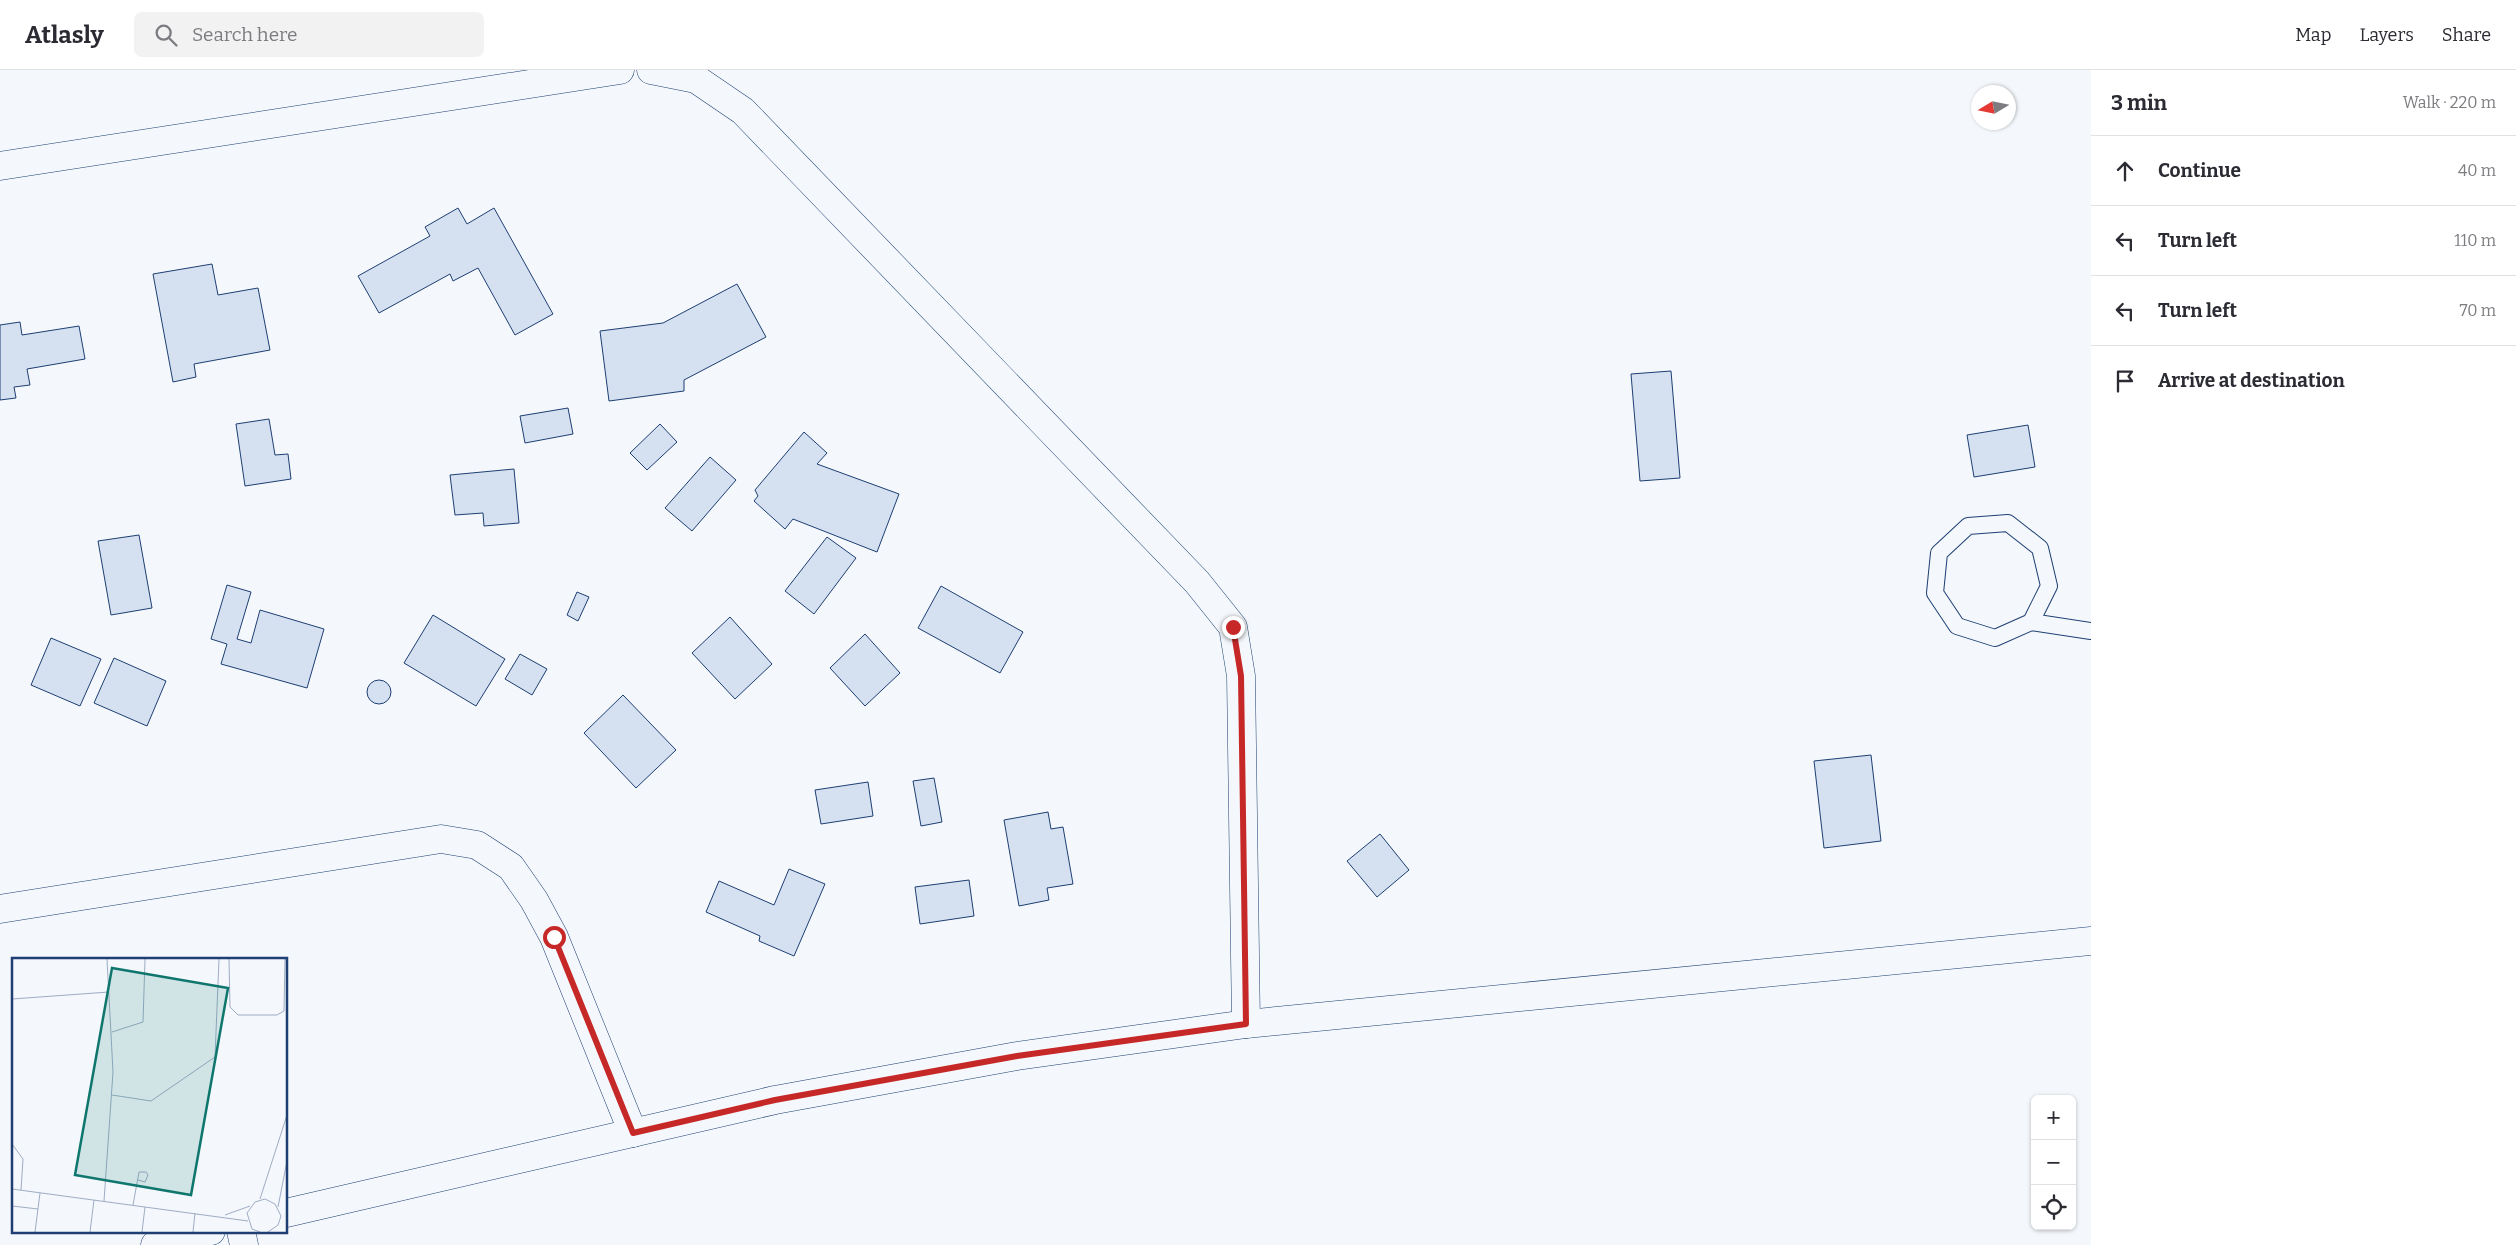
<!DOCTYPE html>
<meta charset="utf-8">
<style>
body{margin:0;font-family:Bitter,serif;background:#f2f2f3;color:#2b2b33}
.controls{position:absolute;right:15px;bottom:15px;display:grid;overflow:hidden;border-radius:8px;box-shadow:0 1px 4px #0004}
.controls button{width:45px;height:45px;display:grid;place-items:center;padding:0;border:0;border-bottom:1px solid #e1e1e2;background:#fff;color:#2b2b33;font:25px sans-serif}
.compass{position:absolute;left:1971px;top:15px;width:45px;height:45px;border-radius:50%;background:#fff;box-shadow:0 1px 4px #0004;rotate:260deg}
.stop{position:absolute;width:15px;height:15px;margin:-11px;border:4px solid #c62828;border-radius:50%;background:#fff}
.stop.end{background:#c62828;border-color:#fff;box-shadow:0 1px 5px #0008}
.list{margin:0;padding:0;list-style:none}
h2{display:flex;justify-content:space-between;align-items:center;height:65px;margin:0;padding:0 20px;font-size:21px}
h2 small{font-size:16px;font-weight:400;color:#7c7c81}
.list li{display:grid;grid-template-columns:32px 1fr auto;gap:15px;align-items:center;box-sizing:border-box;height:70px;padding:0 20px;border-top:1px solid #e1e1e2}
.list b{display:block;font-size:19px;white-space:nowrap}
.list em{font-size:16px;font-style:normal;color:#7c7c81}
.icon{flex:none;width:28px;height:28px;fill:none;stroke:currentColor;stroke-width:2;stroke-linecap:round;stroke-linejoin:round}
.map{position:relative;flex:none;width:2091px;height:1175px;overflow:hidden}
header{display:flex;align-items:center;gap:30px;box-sizing:border-box;height:70px;padding:0 25px;background:#fff;border-bottom:1px solid #e1e1e2}
header strong{font-size:24px}
nav{display:flex;gap:28px;margin-inline-start:auto;font-size:18px}
.search{width:350px;height:45px;background:#f2f2f3;display:flex;align-items:center;gap:12px;box-sizing:border-box;padding:0 18px;border-radius:8px;color:#7c7c81;font-size:19px}
main{display:flex}
aside{flex:1;background:#fff}
.map>svg:first-child{display:block}
</style>
<header>
<strong>Atlasly</strong>
<div class="search"><svg class="icon" aria-label="search" viewBox="0 0 24 24"><circle cx="10" cy="10" r="6"/><path d="M15 15l6 6"/></svg>Search here</div>
<nav><a>Map</a><a>Layers</a><a>Share</a></nav>
</header>
<main>
<div class="map">
<svg width="2091" height="1175" viewBox="0 0 2091 1175">
<rect width="100%" height="100%" fill="#f4f7fb"/>
<g fill="#d5e0f0" stroke="#1d3f73">
<polygon points="458,138 467,154 494,138 553,244 515,265 478,198 453,211 450,204 379,243 358,206 430,166 425,157"/>
<polygon points="212,194 218,225 258,218 270,280 194,294 196,307 173,312 153,204"/>
<polygon points="737,214 766,267 684,310 684,321 609,331 600,261 663,253"/>
<polygon points="20,252 22,265 79,256 85,289 27,299 30,315 14,317 16,328 0,330 0,255"/>
<polygon points="1671,301 1680,408 1640,411 1631,304"/>
<polygon points="568,338 573,364 525,373 520,346"/>
<polygon points="269,349 275,385 288,384 291,409 245,416 236,354"/>
<polygon points="660,354 677,372 647,400 630,383"/>
<polygon points="2028,355 2035,397 1974,407 1967,365"/>
<polygon points="804,362 827,383 817,394 899,424 877,482 793,449 785,459 754,431 758,426 755,420"/>
<polygon points="710,387 736,410 692,461 665,438"/>
<polygon points="514,399 519,453 484,456 483,443 455,445 450,405"/>
<polygon points="139,465 152,538 111,545 98,471"/>
<polygon points="827,467 856,488 814,544 785,521"/>
<polygon points="227,515 251,522 237,569 251,573 260,540 324,559 307,618 221,594 227,574 211,569"/>
<polygon points="941,516 1023,562 1000,603 918,558"/>
<polygon points="577,522 589,527 578,551 567,545"/>
<polygon points="433,545 505,589 476,636 404,593"/>
<polygon points="730,547 772,594 735,629 692,583"/>
<polygon points="865,564 900,603 865,636 830,598"/>
<polygon points="51,568 101,589 80,636 31,615"/>
<polygon points="520,584 547,599 532,625 505,609"/>
<polygon points="114,588 166,611 147,656 94,633"/>
<circle cx="379" cy="622" r="12"/>
<polygon points="623,625 676,680 636,718 584,663"/>
<polygon points="1871,685 1881,771 1824,778 1814,691"/>
<polygon points="934,708 942,752 921,756 913,711"/>
<polygon points="868,712 873,746 821,754 815,720"/>
<polygon points="1048,742 1051,759 1063,757 1073,814 1047,818 1049,830 1019,836 1004,750"/>
<polygon points="1380,764 1409,800 1377,827 1347,791"/>
<polygon points="789,799 825,814 794,886 759,871 760,866 706,842 719,811 774,835"/>
<polygon points="969,810 974,846 920,854 915,817"/>
</g>
<g fill="none" stroke-linecap="round" stroke-linejoin="round">
<defs>
<polyline id="lane" points="2031,552 2049,516 2040,478 2008,453 1968,456 1939,483 1935,523 1957,556 1995,568 2031,552 2091,561"/>
<g id="street">
<polyline points="651,0 696,9 743,41 1197,512 1233,557 1241,606 1246,954"/>
<polyline points="0,96 620,0"/>
<polyline points="0,839 441,769 477,775 511,797 534,830 554,867 633,1063"/>
<polyline points="286,1143 775,1030 1017,986 1246,954 2091,871"/>
<polyline points="241,1161 244,1175"/>
<polyline points="155,1175 211,1161"/>
</g>
</defs>
<use href="#lane" stroke="#1d3f73" stroke-width="18"/>
<use href="#street" stroke="#1d3f73" stroke-width="29"/>
<use href="#lane" stroke="#f4f7fb" stroke-width="16"/>
<use href="#street" stroke="#f4f7fb" stroke-width="28"/>
</g>
<g fill="none" stroke-linecap="round" stroke-linejoin="round">
<polyline stroke="#c62828" stroke-width="6" points="554,867 633,1063 775,1030 1017,986 1246,954 1241,606 1233,557"/>
</g>
<g transform="translate(12 888)">
<rect width="275" height="275" fill="#f4f7fb"/>
<path fill="none" stroke="#9eadc5" stroke-width="1" d="M217 1 218 49 226 57H265L272 53 273 1M0 41 97 34M100 74 131 64 133 1M100 137 139 143 203 99 207 1M0 186 11 201 9 232M0 231 236 263M248 241 275 157M92 243 101 114 95 1M121 247 127 214H134L136 217 133 224 126 222M0 248 26 251M266 249 275 203M213 257 238 248M23 274 28 235M78 274 82 242M130 274 133 249M181 274 183 255M248 274 240 271 235 255 243 244 253 241 263 246 269 258 266 267 256 274"/>
<path fill="#0f766e" fill-opacity="0.15" stroke="#0f766e" stroke-width="2.5" d="M100 10 216 30 179 237 63 217Z"/>
<rect width="275" height="275" fill="none" stroke="#1d3f73" stroke-width="2.5"/>
</g>
</svg>
<div class="controls">
<button>+</button>
<button>−</button>
<button><svg class="icon" aria-label="locate" viewBox="0 0 24 24"><circle cx="12" cy="12" r="6"/><path d="M12 2v4M12 18v4M2 12h4M18 12h4"/></svg></button>
</div>
<svg class="compass" viewBox="-18 -18 36 36"><path d="M0-13l5 13h-10z" fill="#e53935"/><path d="M0 13l5-13h-10z" fill="#7c7c81"/></svg>
<div class="stop" style="left:554px;top:867px"></div>
<div class="stop end" style="left:1233px;top:557px"></div>
</div>
<aside>
<h2>3 min<small>Walk · 220 m</small></h2>
<ul class="list">
<li><svg class="icon" aria-label="ahead" viewBox="0 0 24 24"><path d="M12 20V5M6 11l6-6 6 6"/></svg><div><b>Continue</b></div><em>40 m</em></li>
<li><svg class="icon" aria-label="left" viewBox="0 0 24 24"><path d="M17 20v-9H6M10 6l-5 5 5 5"/></svg><div><b>Turn left</b></div><em>110 m</em></li>
<li><svg class="icon" aria-label="left" viewBox="0 0 24 24"><path d="M17 20v-9H6M10 6l-5 5 5 5"/></svg><div><b>Turn left</b></div><em>70 m</em></li>
<li><svg class="icon" aria-label="arrive" viewBox="0 0 24 24"><path d="M6 21V4h12l-3 4 3 4H6"/></svg><div><b>Arrive at destination</b></div></li>
</ul>
</aside>
</main>
